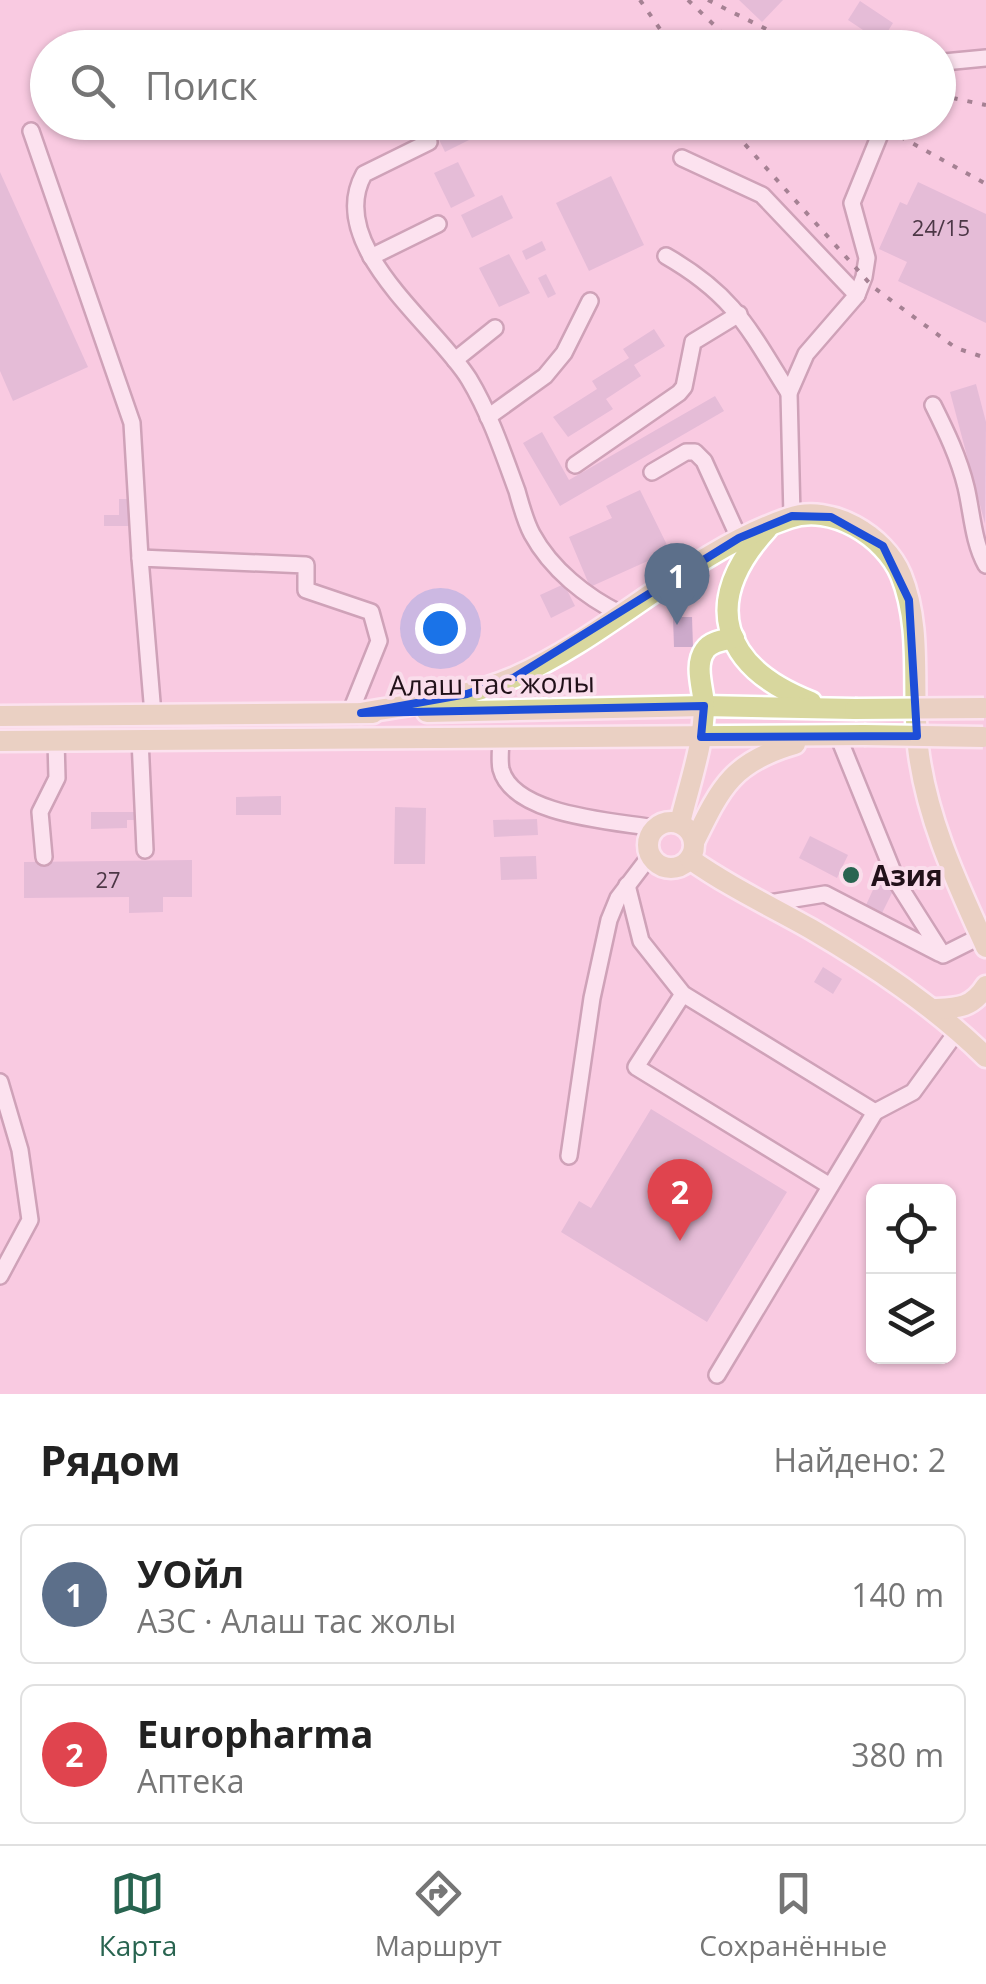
<!DOCTYPE html>
<html lang="ru">
<meta charset="utf-8">
<style>
body{margin:0;font-family:"Open Sans",sans-serif;background:#f2f2f2;color:#222}
.controls{position:absolute;right:30px;bottom:30px;display:grid;overflow:hidden;border-radius:15px;box-shadow:0 2px 8px #0004}
.controls button{width:90px;height:90px;display:grid;place-items:center;padding:0;border:0;border-bottom:2px solid #e0e0e0;background:#fff;color:#222;font:50px sans-serif}
.you{position:absolute;left:440px;top:628px;width:35px;height:35px;margin:-25px;border:8px solid #fff;border-radius:50%;background:#1a73e8;box-shadow:0 0 0 15px #1a73e833}
.badge{display:grid;place-items:center;width:65px;height:65px;border-radius:50%;background:#286450;color:#fff;font-size:32px;font-weight:700}
.pin{position:absolute;translate:-50% -82px;filter:drop-shadow(0 2px 5px #0008)}
.pin::after{content:'';position:absolute;top:52px;width:35px;height:30px;background:inherit;clip-path:polygon(0 0,100% 0,50% 100%)}
.list{margin:0;padding:0;list-style:none}
h2{display:flex;justify-content:space-between;align-items:center;height:130px;margin:0;padding:0 40px;font-size:42px}
h2 small{font-size:32px;font-weight:400;color:#767676}
.list li{display:grid;grid-template-columns:65px 1fr auto;gap:30px;align-items:center;box-sizing:border-box;height:140px;margin:0 20px 20px;padding:0 20px;border:2px solid #e0e0e0;border-radius:15px}
.list b{display:block;font-size:38px;white-space:nowrap}
.list p{margin:0;font-size:32px;white-space:nowrap;color:#767676}
.list em{font-size:32px;font-style:normal;color:#767676}
.icon{flex:none;width:55px;height:55px;fill:none;stroke:currentColor;stroke-width:2;stroke-linecap:round;stroke-linejoin:round}
.map{position:relative;flex:none;width:986px;height:1394px;overflow:hidden}
.search{position:absolute;background:#fff;box-shadow:0 2px 8px #0004;left:30px;right:30px;top:30px;height:110px;display:flex;align-items:center;gap:25px;box-sizing:border-box;padding:0 35px;border-radius:55px;color:#767676;font-size:38px}
.sheet{height:450px;background:#fff}
nav{display:flex;justify-content:space-around;align-items:center;box-sizing:border-box;height:140px;border-top:2px solid #e0e0e0;background:#fff;font-size:28px;color:#767676}
nav a{display:grid;justify-items:center;gap:5px}
nav .on{color:#286450}
.map>svg:first-child{display:block}
</style>
<div class="map">
<svg width="986" height="1394" viewBox="0 0 986 1394">
<rect width="100%" height="100%" fill="#f9cae1"/>
<g fill="#cdaacb">
<polygon points="739,0 783,0 762,22"/>
<polygon points="860,1 893,23 881,42 848,20"/>
<polygon points="448,122 461,122 469,140 445,152 434,129"/>
<polygon points="465,122 487,122 491,131 474,139"/>
<polygon points="458,162 475,196 451,208 434,173"/>
<polygon points="0,172 88,367 13,401 0,371"/>
<polygon points="611,176 644,245 589,271 556,203"/>
<polygon points="918,182 986,214 986,323 898,281 907,262 879,249 900,202 907,205"/>
<polygon points="502,195 513,218 472,238 461,215"/>
<polygon points="542,241 546,250 526,260 522,251"/>
<polygon points="509,254 530,293 499,307 479,268"/>
<polygon points="546,274 556,294 548,298 538,278"/>
<polygon points="654,329 665,346 634,365 641,376 606,399 613,409 568,437 553,417 597,389 592,381 629,358 623,349"/>
<polygon points="976,384 986,422 985,524 950,392"/>
<polygon points="715,396 724,411 560,506 523,443 542,432 569,480"/>
<polygon points="640,490 670,551 590,587 569,537 612,518 606,506"/>
<polygon points="119,499 135,499 135,526 104,526 104,515 119,515"/>
<polygon points="564,584 575,606 551,618 540,595"/>
<polygon points="673,617 692,617 693,647 674,647"/>
<polygon points="281,796 281,815 236,815 236,797"/>
<polygon points="395,807 426,808 425,864 394,864"/>
<polygon points="91,812 134,812 134,820 127,820 127,828 91,829"/>
<polygon points="537,819 538,835 494,837 493,820"/>
<polygon points="810,836 848,855 837,878 799,858"/>
<polygon points="536,856 537,879 501,880 500,857"/>
<polygon points="192,860 192,897 163,897 163,912 129,913 129,897 24,898 24,862"/>
<polygon points="848,863 863,872 855,886 840,877"/>
<polygon points="877,881 894,889 882,913 866,905"/>
<polygon points="823,967 842,979 833,994 814,982"/>
<polygon points="651,1109 787,1192 707,1322 561,1232 579,1201 591,1208"/>
</g>
<g fill="none" stroke-linecap="round" stroke-linejoin="round">
<defs>
<g id="minor">
<polyline points="938,65 944,62 986,58"/>
<polyline points="31,131 132,423 140,558"/>
<path d="M429 142 364 174C324 246 437 326 469 379 490 414 503 453 517 491 521 505 525 521 532 534 551 569 586 597 621 614"/>
<polyline points="682,158 762,195 857,295"/>
<path d="M666 256C734 295 749 329 789 393"/>
<polyline points="371,257 438,224"/>
<polyline points="455,360 495,328"/>
<path d="M933 405C946 431 959 458 966 487 972 512 973 542 986 565"/>
<polyline points="488,417 545,376 564,353 590,301"/>
<polyline points="575,465 679,393 684,387 693,342 739,314"/>
<polyline points="652,472 686,452 695,452 704,461 739,538"/>
<polyline points="792,516 789,393 806,354 857,295 864,277 867,258 852,203 885,122"/>
<polyline points="153,714 140,558 306,565 306,590 371,612 379,641 350,713"/>
<polyline points="838,736 898,884 943,955 981,936"/>
<path d="M501 738C501 747 499 759 501 769 513 816 615 821 654 828"/>
<polyline points="140,739 145,850"/>
<polyline points="44,857 40,812 57,778 56,740"/>
<polyline points="627,885 641,941 683,994 875,1112 717,1375"/>
<polyline points="763,904 825,894 939,953"/>
<polyline points="683,994 636,1067 830,1186"/>
<polyline points="0,1082 20,1150 30,1220 0,1276"/>
<polyline points="875,1112 913,1092 958,1030"/>
<polyline points="569,1156 592,998 609,920 618,898 650,856"/>
</g>
<g id="major">
<path d="M767 529C700 602 721 667 811 702"/>
<polyline points="427,712 704,706 855,709"/>
<path d="M361 713C413 704 466 698 515 677 612 634 689 552 789 518 831 503 885 536 901 575 923 629 911 691 918 747 926 818 957 883 986 947"/>
<polyline points="0,716 373,713"/>
<polyline points="0,741 864,735"/>
<circle cx="671" cy="845" r="23"/>
<path d="M680 823C689 785 704 744 704 705 703 688 694 665 705 650 711 641 724 640 734 638"/>
<path d="M694 842C721 787 732 762 795 744"/>
<path d="M690 859C728 886 770 906 811 929 874 966 934 1006 986 1057"/>
<path d="M935 1009C958 1008 972 1008 986 986"/>
</g>
</defs>
<use href="#minor" stroke="#9b7186" stroke-width="20"/>
<use href="#major" stroke="#fff" stroke-width="25"/>
<use href="#minor" stroke="#fff" stroke-width="15"/>
<use href="#major" stroke="#d8d79e" stroke-width="20"/>
<g stroke="#3e2933" stroke-width="4" stroke-dasharray="5 10" stroke-linecap="butt">
<polyline points="640,0 673,48"/>
<polyline points="688,0 738,48"/>
<polyline points="708,0 804,48"/>
<polyline points="938,95 986,105"/>
<polyline points="725,122 873,287 956,348 986,358"/>
<polyline points="874,122 986,184"/>
</g>
<defs>
<g id="major-bridge">
<polyline points="855,709 984,708"/>
<polyline points="864,735 983,737"/>
</g>
</defs>
<use href="#major-bridge" stroke="#fff" stroke-width="25" stroke-linecap="butt"/>
<use href="#major-bridge" stroke="#d8d79e" stroke-width="20"/>
</g>
<path d="M0 0H986V1394H0ZM792 516 831 517 883 546 909 600 917 736 701 737 704 706 361 713 467 694 515 677 739 538Z" fill="#f9cae1" fill-opacity=".55" fill-rule="evenodd"/>
<path fill="none" stroke="#1d4ed8" stroke-width="8" stroke-linejoin="round" d="M792 516 831 517 883 546 909 600 917 736 701 737 704 706 361 713 467 694 515 677 739 538Z"/>
<circle fill="#286450" stroke="#faddeb" stroke-width="4" cx="851" cy="875" r="10"/>
<g text-anchor="middle" dominant-baseline="central" stroke-width="8" stroke-linejoin="round" paint-order="stroke">
<g font-size="22" fill="#4c3746">
<text x="941" y="227">24/15</text>
<text x="108" y="879">27</text>
</g>
<g font-size="28" fill="#211119" stroke="#faddeb">
<text transform="translate(492 683) rotate(-1)">Алаш тас жолы</text>
</g>
<g font-size="28" font-weight="bold" fill="#211119" stroke="#faddeb" text-anchor="start">
<text x="871" y="875">Азия</text>
</g>
</g>
</svg>
<div class="controls">
<button><svg class="icon" aria-label="locate" viewBox="0 0 24 24"><circle cx="12" cy="12" r="6"/><path d="M12 2v4M12 18v4M2 12h4M18 12h4"/></svg></button>
<button><svg class="icon" aria-label="layers" viewBox="0 0 24 24"><path d="M12 4l9 5-9 5-9-5zM3 14l9 5 9-5"/></svg></button>
</div>
<div class="you"></div>
<div class="pin badge" style="left:677px;top:625px;background:#5c6f8a">1</div>
<div class="pin badge" style="left:680px;top:1241px;background:#e0444e">2</div>
<div class="search"><svg class="icon" aria-label="search" viewBox="0 0 24 24"><circle cx="10" cy="10" r="6"/><path d="M15 15l6 6"/></svg>Поиск</div>
</div>
<section class="sheet">
<h2>Рядом<small>Найдено: 2</small></h2>
<ul class="list">
<li><span class="badge" style="background:#5c6f8a">1</span><div><b>УОйл</b><p>АЗС · Алаш тас жолы</p></div><em>140 m</em></li>
<li><span class="badge" style="background:#e0444e">2</span><div><b>Europharma</b><p>Аптека</p></div><em>380 m</em></li>
</ul>
</section>
<nav>
<a class="on"><svg class="icon" aria-label="map" viewBox="0 0 24 24"><path d="M3 6l6-2 6 2 6-2v14l-6 2-6-2-6 2zM9 4v14M15 6v14"/></svg>Карта</a>
<a><svg class="icon" aria-label="directions" viewBox="0 0 24 24"><path d="M12 3l9 9-9 9-9-9zM9 14v-3h6M13 9l2 2-2 2"/></svg>Маршрут</a>
<a><svg class="icon" aria-label="saved" viewBox="0 0 24 24"><path d="M7 4h10v16l-5-4-5 4z"/></svg>Сохранённые</a>
</nav>
